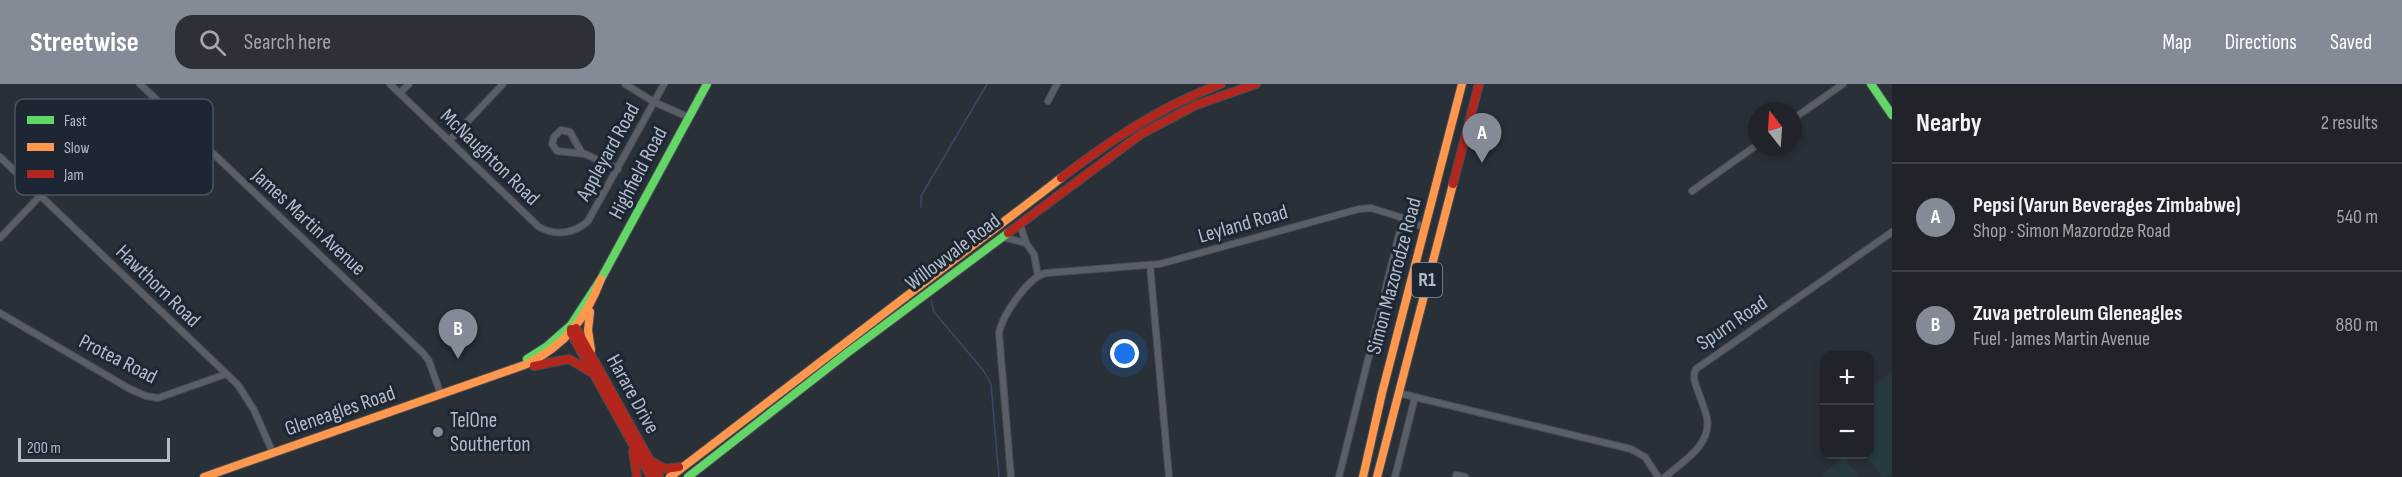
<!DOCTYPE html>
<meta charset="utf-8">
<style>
body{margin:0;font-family:"Sofia Sans Condensed",sans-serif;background:#2d3036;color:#f1f3f6}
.controls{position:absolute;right:18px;bottom:18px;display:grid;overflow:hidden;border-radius:12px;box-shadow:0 3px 9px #0003}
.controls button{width:54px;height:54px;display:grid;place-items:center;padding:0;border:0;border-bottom:2px solid #3d4147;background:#20242a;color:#f1f3f6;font:30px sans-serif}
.compass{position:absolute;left:1748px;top:18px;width:54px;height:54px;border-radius:50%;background:#20242a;box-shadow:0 3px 9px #0003;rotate:343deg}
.scale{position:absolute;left:18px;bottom:15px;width:152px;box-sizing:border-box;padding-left:6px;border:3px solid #b4bcc9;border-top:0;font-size:16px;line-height:21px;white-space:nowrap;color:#b4bcc9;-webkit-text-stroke:4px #1d2633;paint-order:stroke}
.you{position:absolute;left:1125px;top:270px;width:21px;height:21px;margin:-15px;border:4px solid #fff;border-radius:50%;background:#1a73e8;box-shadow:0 0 0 9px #1a73e833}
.badge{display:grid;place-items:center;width:39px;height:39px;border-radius:50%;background:#848b96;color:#fff;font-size:20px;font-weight:700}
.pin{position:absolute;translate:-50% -50px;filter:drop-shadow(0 2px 3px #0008)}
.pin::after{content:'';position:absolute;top:32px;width:21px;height:18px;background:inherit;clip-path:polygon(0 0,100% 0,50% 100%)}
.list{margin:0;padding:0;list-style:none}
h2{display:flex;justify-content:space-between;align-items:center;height:78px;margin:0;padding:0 24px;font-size:26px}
h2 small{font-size:20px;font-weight:400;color:#a2a4a8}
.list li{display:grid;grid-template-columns:39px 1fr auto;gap:18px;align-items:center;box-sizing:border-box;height:108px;padding:0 24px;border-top:2px solid #3d4147}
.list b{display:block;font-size:22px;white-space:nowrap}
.list p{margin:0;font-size:20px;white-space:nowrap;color:#a2a4a8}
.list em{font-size:20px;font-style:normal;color:#a2a4a8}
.icon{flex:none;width:33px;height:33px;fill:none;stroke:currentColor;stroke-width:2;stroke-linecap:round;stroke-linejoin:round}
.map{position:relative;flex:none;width:1892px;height:393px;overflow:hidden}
header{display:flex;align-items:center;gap:36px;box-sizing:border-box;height:84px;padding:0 30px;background:#848b96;color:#fff}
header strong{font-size:28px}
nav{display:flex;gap:33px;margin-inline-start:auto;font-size:21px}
.search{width:420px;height:54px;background:#2d3036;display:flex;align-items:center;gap:15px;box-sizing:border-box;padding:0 21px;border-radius:18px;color:#a2a4a8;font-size:22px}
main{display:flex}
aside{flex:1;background:#20242a}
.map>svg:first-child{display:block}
</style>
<header>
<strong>Streetwise</strong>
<div class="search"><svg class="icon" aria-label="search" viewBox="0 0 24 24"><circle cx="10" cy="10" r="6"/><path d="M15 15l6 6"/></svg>Search here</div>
<nav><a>Map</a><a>Directions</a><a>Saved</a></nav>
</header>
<main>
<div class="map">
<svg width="1892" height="393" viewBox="0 0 1892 393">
<rect width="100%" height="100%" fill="#2a3038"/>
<g fill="#273a3e">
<polygon points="1892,289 1892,390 1882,393 1866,371 1870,370 1870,304"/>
<polygon points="1844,373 1860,393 1824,393 1822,390"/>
</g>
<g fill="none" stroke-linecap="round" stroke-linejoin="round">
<g stroke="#384963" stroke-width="1.5">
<polyline points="921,123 921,112 987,0"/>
<polyline points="931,216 934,228 983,286 991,300 999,393"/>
</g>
<defs>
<g id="street">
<polyline points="140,0 423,269 429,277 441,311"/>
<path d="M390 0 539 143C555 152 574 150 588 137L664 0"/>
<polyline points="625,0 654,18 688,33"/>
<polyline points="400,9 409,0"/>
<polyline points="1048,17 1057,0"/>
<polyline points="1793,35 1843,0"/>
<polyline points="450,56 503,0"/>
<polyline points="582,69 570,48 561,46 554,53 552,60 557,67 585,70 618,85"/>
<polyline points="0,73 238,301 254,326 273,369"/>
<polyline points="1692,107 1757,61"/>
<polyline points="1403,134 1425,144"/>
<polyline points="1020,140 1026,159"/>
<polyline points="1002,153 1026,159 1034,170 1038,192"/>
<polyline points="0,154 40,112"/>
<polyline points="1150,181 1169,393"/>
<polyline points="0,229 130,305 146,312 158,314 226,290"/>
<polyline points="1398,309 1631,365 1645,373 1658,393"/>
<polyline points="1456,391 1465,393"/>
<path d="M1011 393 999 249C1002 232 1028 193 1046 189L1160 180 1359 125 1371 124 1403 134 1339 393"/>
<polyline points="1395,393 1415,313"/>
<path d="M1665 393C1682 378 1712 361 1707 334 1705 325 1701 316 1698 307 1695 299 1692 293 1696 285L1892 148"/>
</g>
<g id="fast">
<polyline points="1871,0 1892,31"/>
<polyline points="527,275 546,263 571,241 601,195 707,0"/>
<polyline points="688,393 847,269 1008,149"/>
</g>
<g id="slow">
<polyline points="590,228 588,246 591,266"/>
<path d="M204 393 527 280C565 261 586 235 601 195"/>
<polyline points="670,393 1061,94"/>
<polyline points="1363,393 1382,309 1462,0"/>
<polyline points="1377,393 1453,100"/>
</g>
<g id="jam">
<path d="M1061 94C1111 56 1161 22 1221 0"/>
<polyline points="1453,100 1479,0"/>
<polyline points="1008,149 1141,50 1196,21 1256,0"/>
<polyline points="576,244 659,393"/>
<polyline points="571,245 571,249 651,393"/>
<polyline points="534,282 569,275 591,288"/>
<polyline points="633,367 637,393"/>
<polyline points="653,378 665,385 679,383"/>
</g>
</defs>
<use href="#street" stroke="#484c53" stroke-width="8"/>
<use href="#fast" stroke="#484c53" stroke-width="10"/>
<use href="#slow" stroke="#484c53" stroke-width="10"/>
<use href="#jam" stroke="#484c53" stroke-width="10"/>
<use href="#street" stroke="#5a5e66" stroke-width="6"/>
<use href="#fast" stroke="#63d668" stroke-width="8"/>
<use href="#slow" stroke="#ff974d" stroke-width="8"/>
<use href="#jam" stroke="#b3261e" stroke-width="8"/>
</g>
<circle fill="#848b96" stroke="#1d2633" stroke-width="2" cx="438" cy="348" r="6"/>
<g text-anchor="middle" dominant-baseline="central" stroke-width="6" stroke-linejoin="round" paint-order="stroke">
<rect fill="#1d2633" stroke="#878f9c" stroke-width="1.5" x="1412" y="179" width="30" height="34" rx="4.5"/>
<g font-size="20" font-weight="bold" fill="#b4bcc9">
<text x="1427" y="196">R1</text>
</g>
<g font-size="21" fill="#b4bcc9" stroke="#1d2633">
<text transform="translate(608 68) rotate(-61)">Appleyard Road</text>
<text transform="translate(490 73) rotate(44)">McNaughton Road</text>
<text transform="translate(638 89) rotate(-62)">Highfield Road</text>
<text transform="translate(309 138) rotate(43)">James Martin Avenue</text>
<text transform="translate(1243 140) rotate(-16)">Leyland Road</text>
<text transform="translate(953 168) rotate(-37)">Willowvale Road</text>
<text transform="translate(1394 192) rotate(-75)">Simon Mazorodze Road</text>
<text transform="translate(158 202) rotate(44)">Hawthorn Road</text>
<text transform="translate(1732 239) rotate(-34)">Spurn Road</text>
<text transform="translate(118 275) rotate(27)">Protea Road</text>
<text transform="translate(633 310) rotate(61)">Harare Drive</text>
<text transform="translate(340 327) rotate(-19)">Gleneagles Road</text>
</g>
<g font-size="21" fill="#b4bcc9" stroke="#1d2633" text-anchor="start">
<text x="450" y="336">TelOne<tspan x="450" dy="24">Southerton</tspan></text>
</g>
</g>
<rect x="15" y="15" width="198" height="96" rx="9" fill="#1d2633" stroke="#4a5360" stroke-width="1.5"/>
<rect x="27" y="32" width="27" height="8" fill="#63d668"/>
<rect x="27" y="59" width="27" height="8" fill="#ff974d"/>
<rect x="27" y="86" width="27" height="8" fill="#b3261e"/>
<g font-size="16" fill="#b4bcc9">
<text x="64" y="42">Fast</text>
<text x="64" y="69">Slow</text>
<text x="64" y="96">Jam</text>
</g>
</svg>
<div class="controls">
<button>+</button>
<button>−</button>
</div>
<svg class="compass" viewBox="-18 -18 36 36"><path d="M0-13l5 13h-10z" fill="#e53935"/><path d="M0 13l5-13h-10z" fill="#a2a4a8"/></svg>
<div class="scale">200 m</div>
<div class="you"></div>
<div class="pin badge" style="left:1482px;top:79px">A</div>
<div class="pin badge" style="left:458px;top:275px">B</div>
</div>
<aside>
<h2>Nearby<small>2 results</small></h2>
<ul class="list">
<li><span class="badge">A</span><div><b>Pepsi (Varun Beverages Zimbabwe)</b><p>Shop · Simon Mazorodze Road</p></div><em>540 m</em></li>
<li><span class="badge">B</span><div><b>Zuva petroleum Gleneagles</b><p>Fuel · James Martin Avenue</p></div><em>880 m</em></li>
</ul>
</aside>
</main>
